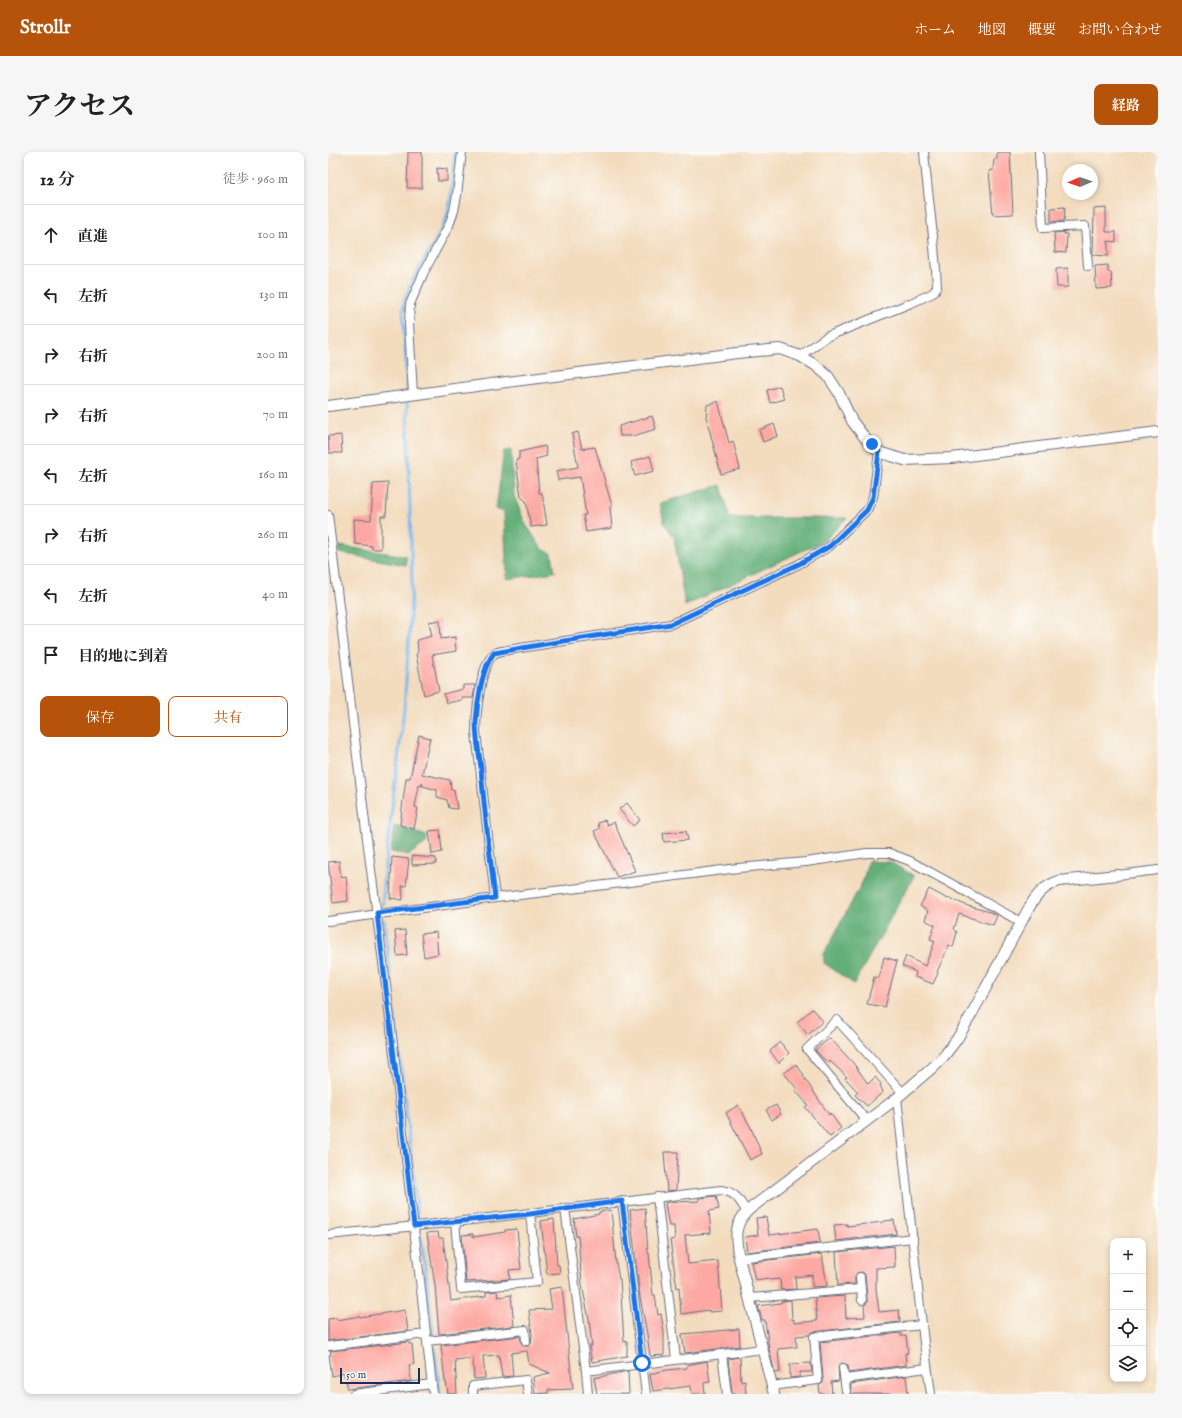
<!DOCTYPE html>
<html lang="ja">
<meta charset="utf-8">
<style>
body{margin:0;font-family:"IM FELL English","Noto Serif JP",serif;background:#f6f6f6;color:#222}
.controls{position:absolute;right:12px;bottom:12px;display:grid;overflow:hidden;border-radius:8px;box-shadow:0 2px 6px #0003}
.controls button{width:36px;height:36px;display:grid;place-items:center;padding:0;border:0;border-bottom:1px solid #e0e0e0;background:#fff;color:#222;font:20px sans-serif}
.compass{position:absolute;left:734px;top:12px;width:36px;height:36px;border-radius:50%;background:#fff;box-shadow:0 2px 6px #0003;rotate:268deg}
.scale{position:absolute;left:12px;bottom:10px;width:80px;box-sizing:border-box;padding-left:4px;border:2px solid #1b2f5e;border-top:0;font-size:11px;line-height:14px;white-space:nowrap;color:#1b2f5e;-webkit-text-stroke:3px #fdfcf7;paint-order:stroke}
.stop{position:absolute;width:12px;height:12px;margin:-9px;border:3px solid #1a73e8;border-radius:50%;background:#fff}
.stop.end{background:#1a73e8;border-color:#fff;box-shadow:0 1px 4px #0008}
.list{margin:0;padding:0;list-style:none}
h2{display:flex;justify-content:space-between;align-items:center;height:52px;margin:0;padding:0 16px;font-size:17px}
h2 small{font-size:13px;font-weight:400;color:#767676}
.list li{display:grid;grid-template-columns:26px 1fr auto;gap:12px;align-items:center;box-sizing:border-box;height:60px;padding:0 16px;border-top:1px solid #e0e0e0}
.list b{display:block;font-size:15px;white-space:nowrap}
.list em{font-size:13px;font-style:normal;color:#767676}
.actions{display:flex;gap:8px;padding:12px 16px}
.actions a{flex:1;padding:9px 0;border:1px solid #b45309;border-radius:8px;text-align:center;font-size:14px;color:#b45309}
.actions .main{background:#b45309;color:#fff}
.icon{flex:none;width:22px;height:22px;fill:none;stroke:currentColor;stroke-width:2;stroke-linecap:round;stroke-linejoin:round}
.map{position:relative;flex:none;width:830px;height:1242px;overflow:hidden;border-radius:8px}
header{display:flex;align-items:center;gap:24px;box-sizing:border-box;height:56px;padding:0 20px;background:#b45309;color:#fff}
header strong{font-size:19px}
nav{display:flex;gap:22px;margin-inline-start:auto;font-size:14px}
.intro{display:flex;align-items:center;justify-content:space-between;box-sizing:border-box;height:96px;padding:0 24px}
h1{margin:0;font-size:28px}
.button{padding:10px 18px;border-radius:8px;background:#b45309;color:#fff;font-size:14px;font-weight:700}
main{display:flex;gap:24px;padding:0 24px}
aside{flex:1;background:#fff;border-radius:8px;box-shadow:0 2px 6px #0003}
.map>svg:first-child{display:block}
</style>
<header>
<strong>Strollr</strong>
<nav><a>ホーム</a><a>地図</a><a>概要</a><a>お問い合わせ</a></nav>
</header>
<div class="intro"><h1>アクセス</h1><a class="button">経路</a></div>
<main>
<aside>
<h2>12 分<small>徒歩 · 960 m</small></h2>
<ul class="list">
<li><svg class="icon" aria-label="ahead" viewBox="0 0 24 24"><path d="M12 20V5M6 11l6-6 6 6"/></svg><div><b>直進</b></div><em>100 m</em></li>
<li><svg class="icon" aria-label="left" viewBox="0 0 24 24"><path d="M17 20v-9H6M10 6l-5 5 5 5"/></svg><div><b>左折</b></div><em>130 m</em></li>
<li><svg class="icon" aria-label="right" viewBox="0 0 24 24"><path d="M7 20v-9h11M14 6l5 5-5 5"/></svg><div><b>右折</b></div><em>200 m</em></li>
<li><svg class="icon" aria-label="right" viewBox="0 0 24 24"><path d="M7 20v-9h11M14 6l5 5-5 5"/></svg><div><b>右折</b></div><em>70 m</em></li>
<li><svg class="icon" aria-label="left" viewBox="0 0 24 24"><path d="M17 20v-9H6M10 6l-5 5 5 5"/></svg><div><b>左折</b></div><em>160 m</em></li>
<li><svg class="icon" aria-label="right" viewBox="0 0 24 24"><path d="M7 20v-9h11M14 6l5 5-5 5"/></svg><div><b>右折</b></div><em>260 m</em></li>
<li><svg class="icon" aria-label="left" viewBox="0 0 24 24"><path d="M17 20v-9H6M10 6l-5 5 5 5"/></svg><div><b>左折</b></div><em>40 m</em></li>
<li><svg class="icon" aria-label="arrive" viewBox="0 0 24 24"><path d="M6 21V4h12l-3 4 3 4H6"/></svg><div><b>目的地に到着</b></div></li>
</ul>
<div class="actions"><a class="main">保存</a><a>共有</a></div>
</aside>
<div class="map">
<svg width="830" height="1242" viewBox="0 0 830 1242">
<rect width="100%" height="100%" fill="#fdfcf7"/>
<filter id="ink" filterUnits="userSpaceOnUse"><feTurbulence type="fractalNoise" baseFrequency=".025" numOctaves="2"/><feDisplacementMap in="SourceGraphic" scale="8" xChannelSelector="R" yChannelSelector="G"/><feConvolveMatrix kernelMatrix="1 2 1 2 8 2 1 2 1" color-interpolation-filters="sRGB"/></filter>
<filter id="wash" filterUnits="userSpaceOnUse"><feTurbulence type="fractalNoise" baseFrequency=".012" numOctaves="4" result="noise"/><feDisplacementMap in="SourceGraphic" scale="16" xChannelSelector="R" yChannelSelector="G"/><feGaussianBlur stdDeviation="0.9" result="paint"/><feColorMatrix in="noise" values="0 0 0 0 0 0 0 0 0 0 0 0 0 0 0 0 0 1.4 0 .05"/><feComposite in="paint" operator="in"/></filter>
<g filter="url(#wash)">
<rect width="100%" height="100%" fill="#f3dcbe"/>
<g fill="#63af78" stroke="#3f6f6b">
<polygon points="183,298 186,344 197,371 214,397 224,402 227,420 179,427 176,360 168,357 176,299"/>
<polygon points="393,333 402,366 519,366 497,388 357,454 346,385 336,371 332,351"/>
<polygon points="11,394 78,404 78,413 11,401"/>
<polygon points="66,674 99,684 98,691 81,703 63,700"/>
<polygon points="540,709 562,710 586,724 526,832 496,811 496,802 535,729"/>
</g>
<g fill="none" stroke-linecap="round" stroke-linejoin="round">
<g stroke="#7ab9ed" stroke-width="3">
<path d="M79 236 75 156C81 122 108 97 119 64 125 44 125 21 127 0"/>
<polyline points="55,753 55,730 76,557 81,487 84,429 79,252"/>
<polyline points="56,769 90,1064"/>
<polyline points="93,1084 105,1182"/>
<polyline points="106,1195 112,1242"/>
</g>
</g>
<g id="blocks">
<g fill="#fda8a2">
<polygon points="80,0 94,0 94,36 79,36"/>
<polygon points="669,0 682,0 685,62 665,63 661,19 665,18 666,7 669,7"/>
<polygon points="109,16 119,17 119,29 110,29"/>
<polygon points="737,55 736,69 723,70 723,56"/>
<polygon points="778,56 778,80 788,80 788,90 780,89 780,104 765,103 766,57"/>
<polygon points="736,80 736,82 739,82 738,101 727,100 726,81"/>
<polygon points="780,113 780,120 783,120 784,136 768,137 767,114"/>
<polygon points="740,116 740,135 729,135 728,117"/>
<polygon points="452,234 456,247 442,251 439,238"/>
<polygon points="390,249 401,291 405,289 412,317 393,322 378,265 379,253"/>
<polygon points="324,264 328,277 305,284 292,284 291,274"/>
<polygon points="446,272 450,284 435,290 431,278"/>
<polygon points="250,280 254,297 267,295 284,354 282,355 284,376 258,380 255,363 258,363 252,325 230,328 228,319 250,315 244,282"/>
<polygon points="13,283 14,301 1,301 0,284"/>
<polygon points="217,294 219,304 208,307 211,341 214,341 219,373 203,375 198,349 193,345 188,308 191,307 191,300"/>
<polygon points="322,304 326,319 307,324 303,310"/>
<polygon points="60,331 58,364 53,364 53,397 44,397 44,394 27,392 26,367 43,368 45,332"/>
<polygon points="112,468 113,487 127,485 128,499 104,503 111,539 96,543 88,502 90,500 89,488 104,484 101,470"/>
<polygon points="135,533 147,533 145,546 134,546 134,548 119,551 115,542 135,537"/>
<polygon points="91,583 102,586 94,622 122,628 123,638 126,638 129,657 121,656 119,648 109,645 109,638 95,634 94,630 94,634 91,633 87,655 90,656 86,677 72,673 78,626 82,626"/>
<polygon points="299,651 312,668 305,674 291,657"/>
<polygon points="277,668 279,673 286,670 307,719 289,725 266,679 271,677 270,671"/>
<polygon points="112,678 114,700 104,702 101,679"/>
<polygon points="358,679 360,688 336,690 335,681"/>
<polygon points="84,704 108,706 108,712 84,713"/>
<polygon points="64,705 81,707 78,734 74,734 75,748 62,746"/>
<polygon points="11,709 13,725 18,724 20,749 5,751 0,710"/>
<polygon points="601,737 620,747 621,746 640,754 662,760 669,764 665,773 631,762 626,777 629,780 625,795 621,793 609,820 610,821 605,832 587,825 588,820 574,814 578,804 597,814 607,789 602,787 607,773 597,768 600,759 592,754"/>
<polygon points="77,778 79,803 69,804 67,779"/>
<polygon points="108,780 110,802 96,805 93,782"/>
<polygon points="556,805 569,809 557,855 539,852 546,825 551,826"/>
<polygon points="484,857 495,869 480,883 469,870"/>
<polygon points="502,886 526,912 540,932 547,925 553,932 552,933 555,940 539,954 527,943 530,940 517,926 519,925 502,909 500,911 487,898"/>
<polygon points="452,890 461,901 451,911 442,899"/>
<polygon points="468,912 476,923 475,924 501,963 502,961 513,976 502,985 477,955 480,953 467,938 469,937 456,921"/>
<polygon points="410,953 422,974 434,1002 422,1008 398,961"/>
<polygon points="448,953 453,962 444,968 438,958"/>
<polygon points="336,1000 350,1000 348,1038 339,1039"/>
<polygon points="388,1044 391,1057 381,1059 383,1081 357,1083 360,1112 390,1109 394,1159 381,1160 381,1158 353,1162 351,1135 349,1136 342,1088 347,1087 346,1074 341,1074 337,1051 348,1049 350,1050 371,1049 371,1046"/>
<polygon points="317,1056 320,1101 321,1101 325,1143 327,1143 330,1163 333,1162 336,1180 336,1203 322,1204 319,1182 312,1145 302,1058"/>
<polygon points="283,1058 288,1111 291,1127 292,1127 296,1190 299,1189 299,1204 264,1210 261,1194 264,1194 261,1167 254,1133 250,1084 248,1085 246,1067 271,1062 271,1060"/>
<polygon points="438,1065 441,1083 490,1077 492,1091 419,1100 417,1085 430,1083 428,1066"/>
<polygon points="226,1067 229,1113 231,1113 232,1121 219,1122 213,1069"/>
<polygon points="566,1068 568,1082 508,1089 506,1073 519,1072 519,1074 556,1070 556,1069"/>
<polygon points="189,1077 193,1117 181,1118 182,1127 138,1130 134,1083 145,1082 145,1085 177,1080 177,1078"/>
<polygon points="110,1080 111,1086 115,1086 123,1149 158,1144 158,1140 169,1139 170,1145 183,1143 186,1174 111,1182 107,1134 99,1081"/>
<polygon points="566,1094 567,1115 548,1116 548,1137 551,1160 571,1158 572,1170 485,1180 481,1183 468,1184 469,1195 450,1197 452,1220 447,1221 441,1197 437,1168 434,1168 430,1154 452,1151 454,1150 454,1149 463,1148 464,1168 466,1167 466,1171 489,1169 487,1146 517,1144 518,1166 537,1165 536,1153 539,1151 539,1148 537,1122 534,1120 529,1121 527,1125 527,1132 510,1133 508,1100"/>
<polygon points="494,1102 499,1134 484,1135 484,1123 467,1125 468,1137 453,1138 452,1127 441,1128 441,1126 427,1128 423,1110"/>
<polygon points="234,1135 245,1237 220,1238 220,1241 207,1242 205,1225 222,1221 201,1212 199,1199 183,1201 185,1224 174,1225 171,1203 155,1204 157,1226 146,1227 145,1206 127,1208 129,1242 120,1242 118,1230 117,1230 113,1193 192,1184 194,1192 196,1194 201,1194 203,1191 204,1183 201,1158 224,1157 221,1137"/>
<polygon points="77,1158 80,1179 0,1189 0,1167 9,1166 9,1168 32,1164 32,1165"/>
<polygon points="411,1177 412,1194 357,1201 354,1182"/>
<polygon points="573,1181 573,1184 578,1184 580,1201 577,1201 578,1213 521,1221 520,1213 514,1211 510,1214 511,1229 503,1230 504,1242 492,1242 491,1233 495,1231 495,1227 492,1190"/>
<polygon points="81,1190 81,1192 84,1192 86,1212 81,1213 83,1229 20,1237 16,1221 4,1224 1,1203 3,1203 2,1199"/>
<polygon points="412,1205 413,1230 417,1229 418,1242 404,1242 400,1207"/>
<polygon points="379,1209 382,1230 376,1231 377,1242 364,1242 363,1234 325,1239 322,1222 339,1218 359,1216 359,1213"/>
<polygon points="483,1211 484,1220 472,1220 472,1225 462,1226 462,1212"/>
<polygon points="300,1219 301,1242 269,1242 266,1226"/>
<polygon points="578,1224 580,1242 522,1242 523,1232"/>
</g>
</g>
</g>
<g filter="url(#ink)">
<use href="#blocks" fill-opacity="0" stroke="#676c80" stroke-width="1"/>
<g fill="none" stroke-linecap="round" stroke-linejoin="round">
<defs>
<g id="minor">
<polyline points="711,0 715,76 757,74 760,114"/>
<path d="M472 204 498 185 583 151 605 141 609 135C607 90 600 45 596 0"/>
<polyline points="85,242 82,190 81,172 82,152 96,120 121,73 126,59 129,43 134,0"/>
<polyline points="0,363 39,687 59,841 105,1242"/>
<polyline points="790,723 830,718"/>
<path d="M167 746 148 580C148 564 152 513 166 502 169 499 176 499 180 498L343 472 471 412 502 394 539 358 545 345 551 300"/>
<polyline points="0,769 167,746 294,731 410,716 478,710 539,701 561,701 582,709 693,770"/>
<polyline points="569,946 596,1191 603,1242"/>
<polyline points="538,968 479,897 509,868 575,941"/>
<polyline points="329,1045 348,1207"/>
<polyline points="294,1049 318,1242"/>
<polyline points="237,1056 258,1219"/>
<polyline points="127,1070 133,1137 209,1130 202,1061"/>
<path d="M0 1083 127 1070 393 1038C408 1040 411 1048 419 1060"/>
<polyline points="411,1106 585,1086"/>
<polyline points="532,1125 534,1148"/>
<polyline points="422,1146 532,1137"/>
<polyline points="99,1189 197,1178 198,1189"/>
<polyline points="1,1194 98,1182"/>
<polyline points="394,1202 399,1242"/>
<polyline points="515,1216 518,1239"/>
<polyline points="517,1227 599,1216"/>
<polyline points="443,1234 490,1228 486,1185 594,1173"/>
<polyline points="26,1242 104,1232"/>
<polyline points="145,1242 145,1234 198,1228 200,1242"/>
<polyline points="260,1242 258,1219 435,1197"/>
</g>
<g id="tertiary">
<polyline points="0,254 171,231 409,201 452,197 472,204 487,213 500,224 511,241 524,269 537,286 551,300 576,308 624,306 830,280"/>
<path d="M446 1242 411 1106C407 1085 405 1071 423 1056L569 946 604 916 616 904 629 887 642 865 702 754C710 741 717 734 731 729L790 723"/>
</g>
</defs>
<use href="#minor" stroke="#676c80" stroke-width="10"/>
<use href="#tertiary" stroke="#676c80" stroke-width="12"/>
<use href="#minor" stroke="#fff" stroke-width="8"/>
<use href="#tertiary" stroke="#fff" stroke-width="10"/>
</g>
</g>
<g fill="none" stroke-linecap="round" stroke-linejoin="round" filter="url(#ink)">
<path stroke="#1a73e8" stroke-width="5" d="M314 1211 294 1049 202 1062 86 1074 49 761 167 746C162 702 156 659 153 616 151 601 148 586 148 570 149 551 154 515 166 501L217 492 343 472 471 412 502 394 539 358 545 345 551 300 544 292"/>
</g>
</svg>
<div class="controls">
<button>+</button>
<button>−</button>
<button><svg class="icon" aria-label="locate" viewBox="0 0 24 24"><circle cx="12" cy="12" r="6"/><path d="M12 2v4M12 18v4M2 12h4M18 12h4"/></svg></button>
<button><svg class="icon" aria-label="layers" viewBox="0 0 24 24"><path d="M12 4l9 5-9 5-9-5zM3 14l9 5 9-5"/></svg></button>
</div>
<svg class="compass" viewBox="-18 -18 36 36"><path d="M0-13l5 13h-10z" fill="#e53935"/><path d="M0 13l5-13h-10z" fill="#767676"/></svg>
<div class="scale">50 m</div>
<div class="stop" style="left:314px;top:1211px"></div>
<div class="stop end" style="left:544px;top:292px"></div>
</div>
</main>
